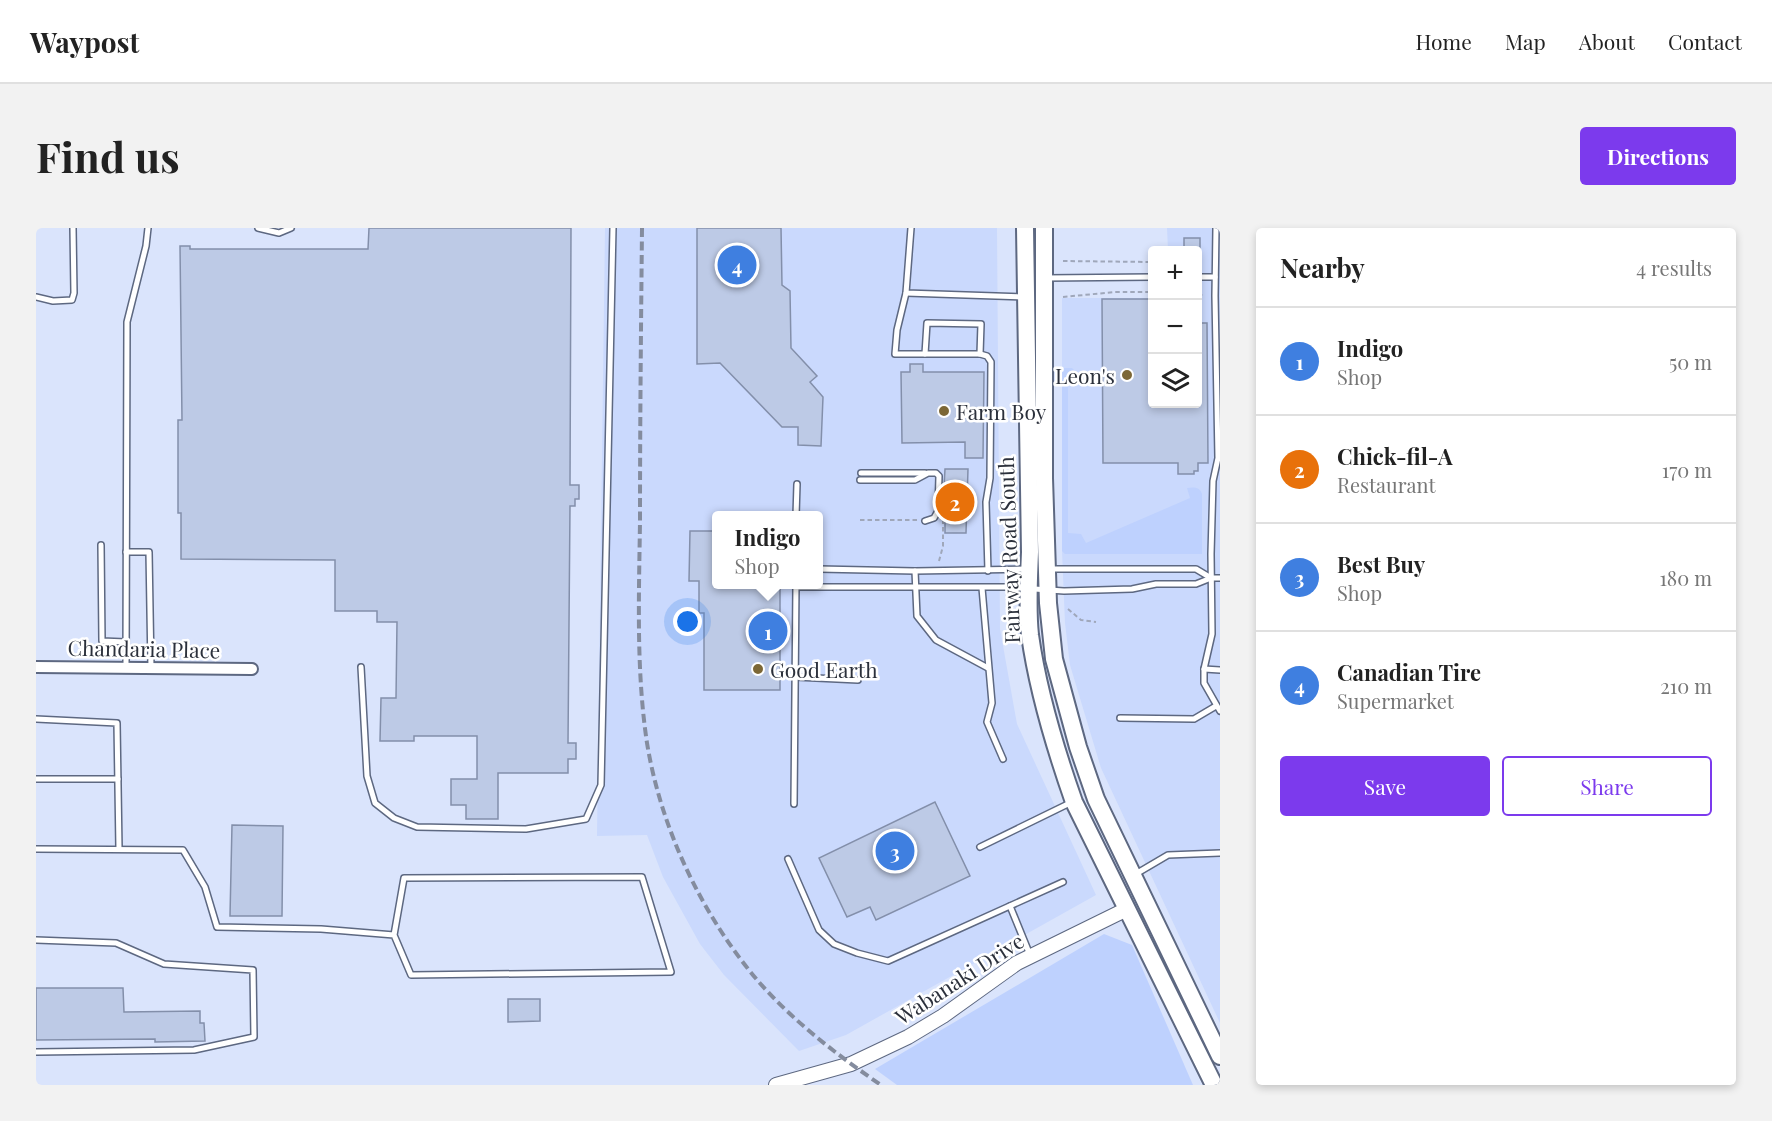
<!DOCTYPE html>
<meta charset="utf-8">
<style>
body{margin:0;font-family:"Playfair Display",serif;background:#f2f2f2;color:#222}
.controls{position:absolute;right:18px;top:18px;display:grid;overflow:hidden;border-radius:6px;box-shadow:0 3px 9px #0003}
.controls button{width:54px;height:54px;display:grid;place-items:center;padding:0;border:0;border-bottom:2px solid #e0e0e0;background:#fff;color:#222;font:30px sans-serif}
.you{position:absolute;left:652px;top:394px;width:21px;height:21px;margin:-15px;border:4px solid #fff;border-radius:50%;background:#1a73e8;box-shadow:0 0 0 9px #1a73e833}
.badge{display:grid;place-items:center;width:39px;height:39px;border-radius:50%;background:#7c3aed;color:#fff;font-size:20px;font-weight:700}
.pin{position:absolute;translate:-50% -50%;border:3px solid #fff;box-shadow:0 2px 6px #0006}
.popup{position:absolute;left:676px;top:283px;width:111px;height:78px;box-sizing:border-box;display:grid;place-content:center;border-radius:6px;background:#fff;filter:drop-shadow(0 2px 4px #0005);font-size:20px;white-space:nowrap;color:#767676}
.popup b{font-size:22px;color:#222}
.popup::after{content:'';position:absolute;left:50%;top:100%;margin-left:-12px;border:12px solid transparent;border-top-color:#fff}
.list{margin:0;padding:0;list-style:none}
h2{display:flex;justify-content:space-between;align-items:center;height:78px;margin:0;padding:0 24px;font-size:26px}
h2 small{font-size:20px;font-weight:400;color:#767676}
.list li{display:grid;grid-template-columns:39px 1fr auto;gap:18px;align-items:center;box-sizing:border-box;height:108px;padding:0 24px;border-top:2px solid #e0e0e0}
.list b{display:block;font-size:22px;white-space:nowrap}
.list p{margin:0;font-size:20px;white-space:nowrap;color:#767676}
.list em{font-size:20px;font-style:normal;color:#767676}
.actions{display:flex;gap:12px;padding:18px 24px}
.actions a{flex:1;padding:14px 0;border:2px solid #7c3aed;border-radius:6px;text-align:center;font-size:21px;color:#7c3aed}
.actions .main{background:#7c3aed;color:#fff}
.icon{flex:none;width:33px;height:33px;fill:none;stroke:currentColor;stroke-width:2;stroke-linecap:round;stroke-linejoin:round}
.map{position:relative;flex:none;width:1184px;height:857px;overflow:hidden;border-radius:6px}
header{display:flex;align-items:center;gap:36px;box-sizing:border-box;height:84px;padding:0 30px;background:#fff;border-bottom:2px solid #e0e0e0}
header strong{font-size:28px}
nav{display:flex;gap:33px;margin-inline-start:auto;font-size:21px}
.intro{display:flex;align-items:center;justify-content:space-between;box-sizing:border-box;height:144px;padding:0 36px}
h1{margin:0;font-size:42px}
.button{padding:15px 27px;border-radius:6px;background:#7c3aed;color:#fff;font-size:21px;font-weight:700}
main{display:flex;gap:36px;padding:0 36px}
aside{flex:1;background:#fff;border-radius:6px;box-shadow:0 3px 9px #0003}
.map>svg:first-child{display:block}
</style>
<header>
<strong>Waypost</strong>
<nav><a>Home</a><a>Map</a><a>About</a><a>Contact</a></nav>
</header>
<div class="intro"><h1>Find us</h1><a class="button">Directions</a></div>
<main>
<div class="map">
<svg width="1184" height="857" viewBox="0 0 1184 857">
<rect width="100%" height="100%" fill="#dae4fc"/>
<g fill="#cad9fd" fill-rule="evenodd">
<path d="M569 0H961L964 401 981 496 1060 667 810 807 763 823 688 747 664 716 627 649 611 607 561 608ZM681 288H783V356H681Z"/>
<polygon points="1131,0 1184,0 1184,795 1065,540 1034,437 1029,395 1026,323 1026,70 1116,70 1116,176 1162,176 1162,22 1132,22"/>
</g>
<g fill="#bed1fe">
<path d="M1026 140H1036L1040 144V146L1032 147V305L1045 306 1050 315 1154 270 1151 260C1158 259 1164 259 1166 266V326H1029L1026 323Z"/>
<polygon points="1068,706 1096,717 1157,857 861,857 839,841"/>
</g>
<g fill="#bdcae6" stroke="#838faa" stroke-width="1.5">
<polygon points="333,0 535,0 534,257 543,257 543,271 539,271 539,278 534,278 532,515 540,515 540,531 532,531 532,545 462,545 462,591 430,591 430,577 415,577 415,551 441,551 441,508 378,508 378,513 344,513 345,470 360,470 361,394 341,394 341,383 299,383 299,332 145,331 145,285 142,285 142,192 146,192 144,18 154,18 154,21 332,21"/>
<polygon points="661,0 745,0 746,57 754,63 755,120 781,148 774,154 787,169 785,218 762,217 762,199 746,199 684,135 661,136"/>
<rect x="1148" y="10" width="16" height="12"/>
<polygon points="1066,71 1116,71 1116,176 1161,176 1161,95 1171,95 1172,235 1162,235 1162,243 1158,243 1158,246 1142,246 1142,235 1067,235"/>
<polygon points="874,136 887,136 887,144 948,144 947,230 929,230 929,214 866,215 865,144 874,144"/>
<polygon points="909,241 932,241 930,305 909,305 909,278 907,278"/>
<polygon points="654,303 681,303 681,357 744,357 744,462 668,462 668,385 663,385 663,353 653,353"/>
<polygon points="899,574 934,648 840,692 834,679 811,689 783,630"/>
<polygon points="196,597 247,598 246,688 194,688"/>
<polygon points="0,760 87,760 88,784 164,783 164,795 168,795 169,813 119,814 119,811 0,812"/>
<polygon points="472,771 504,771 504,793 472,794"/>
</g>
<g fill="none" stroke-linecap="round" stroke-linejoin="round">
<defs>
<g id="service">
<polyline points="222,0 243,5 255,0"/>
<polyline points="875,0 870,65 988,69"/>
<polyline points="1180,0 1179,68 1182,230 1177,253 1175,326 1176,406 1168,441 1168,455 1184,483"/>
<polyline points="1162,49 1179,49"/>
<polyline points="1010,50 1116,49"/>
<polyline points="870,65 861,102 859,126 944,126 951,128 955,134 954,250 950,274 952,343"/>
<polyline points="0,69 17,73 36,72 38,65 37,0"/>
<polyline points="889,126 891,95 945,96 944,126"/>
<polyline points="825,245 889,245"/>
<polyline points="824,252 879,252 892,245 900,245 903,248 902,283 898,290 889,293"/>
<polyline points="760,288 761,256"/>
<polyline points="65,317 66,413 90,414"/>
<polyline points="90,324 113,324 115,440"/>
<polyline points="783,341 879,343 990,341"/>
<polyline points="1014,341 1160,341 1175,350"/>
<polyline points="879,343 881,388 900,412 952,440"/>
<polyline points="760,359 971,359 1028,363 1096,361 1120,356 1160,356 1175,350 1184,350"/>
<polyline points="946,360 956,475 951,494 967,531"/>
<polyline points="90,439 91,94 110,18 112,0"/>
<polyline points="325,439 331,548 339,575 358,590 381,599 490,601 550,591 565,557 577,0"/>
<polyline points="1168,441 1184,442"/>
<polyline points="759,449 822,452"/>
<polyline points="1084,490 1158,491 1180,478"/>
<polyline points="0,491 81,495 83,621"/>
<polyline points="0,551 82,551"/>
<polyline points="758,576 760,356"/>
<polyline points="944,619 1036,574"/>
<polyline points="0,621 147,622 169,659 181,699 285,701 358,707 375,747 635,744 606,649 368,650 358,707"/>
<polyline points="752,631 783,702 798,716 821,725 852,733 1027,654"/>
<polyline points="1098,647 1132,627 1184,625"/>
<polyline points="974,678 994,727"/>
<polyline points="0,712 80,715 128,736 217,742 218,809 158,822 0,824"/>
</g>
<polyline id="minor" points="0,439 216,441"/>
<polyline id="tertiary" points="740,857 815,836 872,809 907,788 981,735 1091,681"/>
<g id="secondary">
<path d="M989 0 994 324C993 351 991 380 994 407 1002 464 1019 520 1038 574L1178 857"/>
<polyline points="1008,0 1008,250 1012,375 1018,431 1042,519 1060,571 1184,828"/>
</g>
</defs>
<use href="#service" stroke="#5d6881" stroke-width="8"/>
<use href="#minor" stroke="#5d6881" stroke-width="14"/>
<use href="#tertiary" stroke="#5d6881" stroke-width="16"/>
<use href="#secondary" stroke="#5d6881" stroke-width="20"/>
<g stroke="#9fa7ba" stroke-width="2" stroke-dasharray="4.5 3" stroke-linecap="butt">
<polyline points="1027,33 1116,34"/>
<polyline points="1162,66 1168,68"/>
<polyline points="1027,69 1079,64 1116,64"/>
<polyline points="824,292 881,292"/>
<polyline points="903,333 907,318 907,292"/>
<polyline points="1032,381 1045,392 1060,394"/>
</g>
<use href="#service" stroke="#fff" stroke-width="5"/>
<use href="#minor" stroke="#fff" stroke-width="10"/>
<use href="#tertiary" stroke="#fff" stroke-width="14"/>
<use href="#secondary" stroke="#fff" stroke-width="16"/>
<path stroke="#848c9e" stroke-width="4" stroke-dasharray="9 4.5" stroke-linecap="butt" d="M606 0C605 98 604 196 604 293 603 367 600 442 611 515 625 601 666 687 722 753 757 793 801 827 845 857"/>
</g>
<g fill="#7c6736" stroke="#fff" stroke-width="2">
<circle cx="1091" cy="147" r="6"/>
<circle cx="908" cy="183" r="6"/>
<circle cx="722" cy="441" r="6"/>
</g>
<g text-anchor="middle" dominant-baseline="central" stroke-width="5" stroke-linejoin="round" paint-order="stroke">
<g font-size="21" fill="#2b303b" stroke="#fff" text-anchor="start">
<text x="1079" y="147" text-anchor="end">Leon's</text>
<text x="920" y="183">Farm Boy</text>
<text x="734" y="441">Good Earth</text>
</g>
<g font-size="21" fill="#2b303b" stroke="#fff">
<text transform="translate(972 322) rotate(-92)">Fairway Road South</text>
<text transform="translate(108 420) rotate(1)">Chandaria Place</text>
<text transform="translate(923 750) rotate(-33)">Wabanaki Drive</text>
</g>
</g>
</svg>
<div class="controls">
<button>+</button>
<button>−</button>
<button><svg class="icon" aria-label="layers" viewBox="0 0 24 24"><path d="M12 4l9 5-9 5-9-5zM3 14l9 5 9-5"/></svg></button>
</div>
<div class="you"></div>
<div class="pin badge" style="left:732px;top:403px;background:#3f7fe0">1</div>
<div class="popup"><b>Indigo</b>Shop</div>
<div class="pin badge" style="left:919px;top:274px;background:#e8710a">2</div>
<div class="pin badge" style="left:859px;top:623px;background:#3f7fe0">3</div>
<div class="pin badge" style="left:701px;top:37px;background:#3f7fe0">4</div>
</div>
<aside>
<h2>Nearby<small>4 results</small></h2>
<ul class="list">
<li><span class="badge" style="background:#3f7fe0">1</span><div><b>Indigo</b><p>Shop</p></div><em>50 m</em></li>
<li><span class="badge" style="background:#e8710a">2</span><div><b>Chick-fil-A</b><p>Restaurant</p></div><em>170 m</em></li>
<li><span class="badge" style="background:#3f7fe0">3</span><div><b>Best Buy</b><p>Shop</p></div><em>180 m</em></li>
<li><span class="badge" style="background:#3f7fe0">4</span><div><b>Canadian Tire</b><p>Supermarket</p></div><em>210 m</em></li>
</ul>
<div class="actions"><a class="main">Save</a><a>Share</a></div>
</aside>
</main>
